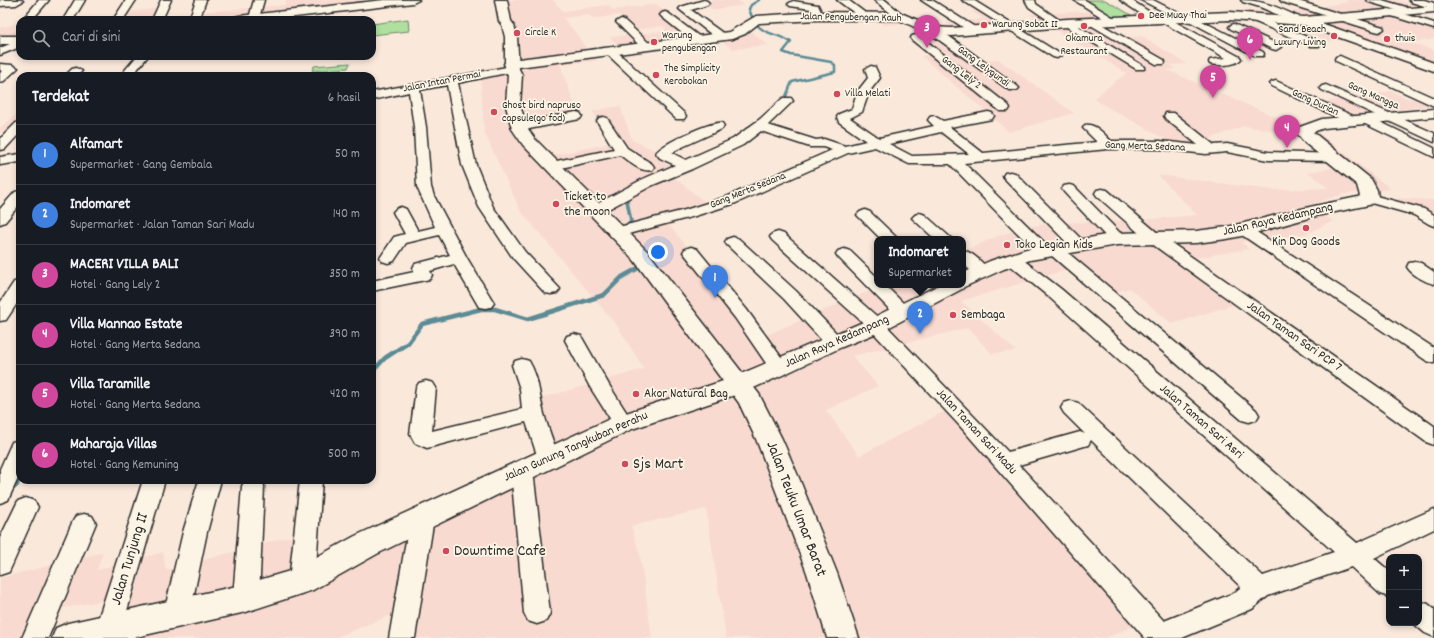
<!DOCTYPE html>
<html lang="id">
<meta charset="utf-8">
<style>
body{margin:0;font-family:Dekko,sans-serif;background:#242831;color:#f1f3f6}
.controls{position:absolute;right:12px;bottom:12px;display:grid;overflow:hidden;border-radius:8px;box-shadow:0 2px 6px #0003}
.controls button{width:36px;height:36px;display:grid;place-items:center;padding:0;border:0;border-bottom:1px solid #363941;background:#171b24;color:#f1f3f6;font:20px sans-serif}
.you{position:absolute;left:658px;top:252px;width:14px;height:14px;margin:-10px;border:3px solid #fff;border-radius:50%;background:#1a73e8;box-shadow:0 0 0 6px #1a73e833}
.badge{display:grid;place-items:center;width:26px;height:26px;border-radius:50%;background:#d1495b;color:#fff;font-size:13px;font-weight:700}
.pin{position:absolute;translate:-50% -33px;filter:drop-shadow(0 1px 2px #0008)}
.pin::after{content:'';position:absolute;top:21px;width:14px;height:12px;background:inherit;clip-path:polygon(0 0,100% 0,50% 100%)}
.popup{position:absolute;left:874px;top:236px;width:92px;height:52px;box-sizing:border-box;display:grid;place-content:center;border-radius:8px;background:#171b24;filter:drop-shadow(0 1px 3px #0005);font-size:13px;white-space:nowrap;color:#9ea1a6}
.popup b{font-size:15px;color:#f1f3f6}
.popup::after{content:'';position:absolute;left:50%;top:100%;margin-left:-8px;border:8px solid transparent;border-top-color:#171b24}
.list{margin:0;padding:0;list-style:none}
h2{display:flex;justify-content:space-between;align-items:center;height:52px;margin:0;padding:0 16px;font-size:17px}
h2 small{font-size:13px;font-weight:400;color:#9ea1a6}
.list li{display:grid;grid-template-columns:26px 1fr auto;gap:12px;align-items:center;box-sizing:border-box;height:60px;padding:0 16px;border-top:1px solid #363941}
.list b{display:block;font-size:15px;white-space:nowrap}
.list p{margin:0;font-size:13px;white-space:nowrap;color:#9ea1a6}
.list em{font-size:13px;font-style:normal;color:#9ea1a6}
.icon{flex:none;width:22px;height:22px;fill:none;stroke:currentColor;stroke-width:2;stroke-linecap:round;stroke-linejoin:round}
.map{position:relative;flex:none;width:1434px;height:638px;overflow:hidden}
.search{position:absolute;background:#171b24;box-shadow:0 2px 6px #0003;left:16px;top:16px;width:360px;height:44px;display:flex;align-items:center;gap:10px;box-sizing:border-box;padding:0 14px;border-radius:12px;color:#9ea1a6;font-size:15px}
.panel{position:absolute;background:#171b24;box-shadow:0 2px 6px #0003;left:16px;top:72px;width:360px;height:412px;border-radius:12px}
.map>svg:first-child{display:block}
</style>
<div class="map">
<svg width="1434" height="638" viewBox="0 0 1434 638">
<rect width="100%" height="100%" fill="#fae9db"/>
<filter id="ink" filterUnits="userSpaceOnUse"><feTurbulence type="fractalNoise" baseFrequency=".025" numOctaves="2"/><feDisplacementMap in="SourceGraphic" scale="8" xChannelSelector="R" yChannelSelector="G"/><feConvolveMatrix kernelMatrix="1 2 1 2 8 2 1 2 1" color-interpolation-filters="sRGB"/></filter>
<g filter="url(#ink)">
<g fill="#f8dad0">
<polygon points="286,0 402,0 277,15 274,20 169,20 177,19 179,14 285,5"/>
<polygon points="504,0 553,0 563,11 608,5 613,10 656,4 696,35 619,46 610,37 665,31 664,26 636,30 619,15 592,19 589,15 563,18 577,34 587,50 597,61 560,64 577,112 519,120 521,126 550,156 615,142 592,111 620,106 632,140 683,163 664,169 706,203 661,216 764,336 883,285 963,285 963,251 998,236 1027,226 1059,223 1140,220 1197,215 1158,175 1273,190 1328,188 1308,172 1333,168 1293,134 1244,126 1183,149 1093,99 1126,73 1029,14 1096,11 1167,22 1103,27 1123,38 1142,36 1187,64 1170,65 1175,69 1167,70 1271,115 1311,127 1391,189 1344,194 1310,205 1333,221 1306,234 1241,242 1249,249 1195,258 1255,298 1172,324 1129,288 1107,296 1073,268 961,301 1016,351 992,354 968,328 852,356 878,386 826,410 859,456 951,408 1148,620 1106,638 726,638 706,509 631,526 640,555 652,638 405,638 413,606 335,638 95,638 113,599 42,612 30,638 0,638 0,578 103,552 97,570 163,552 166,570 318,529 317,561 427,511 545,446 527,402 644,369 618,327 520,210 484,132 480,70 511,64"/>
<polygon points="700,0 737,0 743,5 713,10"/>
<polygon points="1344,0 1398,0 1419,7 1382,10 1434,27 1434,39 1411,43 1434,50 1434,66 1354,39 1327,41 1267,14 1244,12 1245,9 1284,13 1349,2"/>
<polygon points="161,8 156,20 123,20 127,12"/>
<polygon points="971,11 983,11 1006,23 972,26 945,35 978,60 998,59 1074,113 1009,132 921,56 941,54 925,37 906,24 884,25 873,15 904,14 935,30 953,28 945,23 983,19"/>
<polygon points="15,25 11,31 20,30 20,46 0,47 0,27"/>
<polygon points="748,29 768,45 733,49 709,33"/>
<polygon points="1390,91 1409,99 1434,97 1434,110 1427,106 1349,118 1319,103"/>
<polygon points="20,111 20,138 11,139 18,130 0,132 0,128"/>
<polygon points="1397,198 1434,200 1434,224"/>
</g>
<g fill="#afe0a0" stroke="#6d8666">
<polygon points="1077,0 1105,0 1133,16 1107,17"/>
<polygon points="408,19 409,31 372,35 372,24"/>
<polygon points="350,63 348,68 312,71 314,66"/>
</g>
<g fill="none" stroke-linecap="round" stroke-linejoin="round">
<path stroke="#5c8b95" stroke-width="2.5" d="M759 0 751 5 749 9C758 37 771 30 791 42L783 52 791 55 831 62 835 65V72L792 82 784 101 782 102"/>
<g stroke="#5c8b95" stroke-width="3.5">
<polyline points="782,102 784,101"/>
<polyline points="623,228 631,221 626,196"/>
</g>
<polyline stroke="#5c8b95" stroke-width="4.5" points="372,372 385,358 408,343 422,324 481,309 495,309 528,319 604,295 622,277 642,266 640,264"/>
<polyline stroke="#5c8b95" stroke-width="6" points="11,489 16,485 20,474"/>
<defs>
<g id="minor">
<polygon points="0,0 22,0 23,1 16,5 0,6"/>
<polygon points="39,0 49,0 32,20 22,20"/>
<polygon points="75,0 85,0 73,20 63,20"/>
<polygon points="126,0 136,0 123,20 113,20"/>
<polygon points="161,0 171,0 162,20 152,20"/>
<polygon points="196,0 206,0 199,20 189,20"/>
<polygon points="254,0 264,0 259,18 257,20 251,20 249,18"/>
<polygon points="704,0 707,1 709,3 707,5 691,10 724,34 725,36 724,38 716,38 679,9 681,7"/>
<polygon points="837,0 848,0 872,18 867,21 864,20"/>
<polygon points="874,0 885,0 906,17 901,20 898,19"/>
<polygon points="921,0 932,0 978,29 977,31 969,31"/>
<polygon points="962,0 973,0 1062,55 1057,58 1053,57"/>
<polygon points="1025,0 1035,0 1036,4 1062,22 1067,20 1070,21 1145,67 1144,69 1136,69 1062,24 1058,26 1055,25 1029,7"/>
<polygon points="1074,0 1085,0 1119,21 1114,24 1111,23"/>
<path d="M1120 0H1131L1159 18 1166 17 1240 57 1241 59C1235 66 1219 66 1210 64L1209 62 1210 60 1226 58 1160 21 1156 23 1153 22Z"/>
<polygon points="1141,0 1153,0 1186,17 1184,19 1178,19"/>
<path d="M1241 0C1264 0 1281 9 1301 18L1303 20 1298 23 1295 22 1260 7 1243 2Z"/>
<polygon points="1280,0 1295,0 1383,27 1384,29 1379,32 1375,31 1282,2"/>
<polygon points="1367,0 1382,0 1406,7 1408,9 1403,12 1369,2"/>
<polygon points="1409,0 1424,0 1434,3 1434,9 1411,2"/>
<polygon points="793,1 818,5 823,16 821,18 815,18 811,9 790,6 788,4"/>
<polygon points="1388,9 1434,23 1434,29 1385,14 1383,12"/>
<polygon points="665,12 668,13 700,37 701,39 700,41 692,41 662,17 660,15 662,13"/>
<polygon points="1252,14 1319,42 1320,44 1319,46 1311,46 1249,19 1247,17 1249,15"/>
<polygon points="1190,15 1263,52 1264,54 1263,56 1255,56 1187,20 1185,18 1187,16"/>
<polygon points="621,19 624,20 650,44 651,46 650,48 642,48 616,22"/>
<polygon points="1092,19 1164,60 1165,62 1164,64 1156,64 1089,24 1087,22"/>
<polygon points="1234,24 1280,45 1281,47 1276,50 1272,49 1231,29 1229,27 1231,25"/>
<polygon points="935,28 939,29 1017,86 1019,88 1017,90 1009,90 935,37 930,31"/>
<polygon points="916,35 920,36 1008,105 1010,108 1008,111 1000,111 912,40 911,38 912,36"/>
<polygon points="20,40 20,47 0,55 0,48"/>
<polygon points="610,48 614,49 684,113 686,116 684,119 676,119 606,53 605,51 606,49"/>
<polygon points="137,56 148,56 132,76 120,76"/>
<polygon points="1340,56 1434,98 1434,106 1336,61 1335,59 1336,57"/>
<polygon points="0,64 12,65 18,68 4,81 0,82 0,73 3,71 0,70"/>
<polygon points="512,66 516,67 518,69 516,71 458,83 476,165 493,207 525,252 560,289 557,293 551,294 545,293 513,258 479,207 462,165 447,85 420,90 426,127 431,187 434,196 467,258 494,303 491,307 485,308 479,307 454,264 430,271 432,275 430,279 372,291 372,281 414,272 413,268 415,264 450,255 439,235 406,243 394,261 388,263 382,261 380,258 394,237 405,234 393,212 396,209 401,207 406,209 418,231 435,227 417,187 414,127 409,92 372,100 372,92"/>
<path d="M871 66 875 67 880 78 869 92 862 112 850 118 879 138 934 126 928 120 930 117 934 116 943 121 988 112 992 113 994 116 992 119 950 127 983 153 1097 142 1083 128 1085 125C1095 123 1104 134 1111 141H1160L1198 145 1166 119 1164 116 1166 113H1174L1214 145 1227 144 1268 152 1339 154 1341 157 1339 160 1334 161 1268 160 1227 152 1206 154 1160 149H1108L964 163 1049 247 1055 245 1061 247 1256 410 1259 415 1256 420 1249 422 1242 420 1051 255 1045 257 1039 255 950 164H909L875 147 848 153 736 203 695 216 617 237 611 235 609 232 611 229 685 210 726 197 832 150 823 147H810L761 131 743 145 692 169 653 185 599 214 594 215 589 214 587 211 589 208 643 179 675 165 660 158 656 153C663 143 712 121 722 123L724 126 722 129 680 148 672 153 686 160 733 139 760 119 783 98H791L793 101 768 125 816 140 824 139 845 146 866 141 839 122 837 117 839 114 852 109 857 92 868 78 865 69ZM941 132 969 154 912 156 889 144Z"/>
<polygon points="76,68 82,71 77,76 65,76 72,69"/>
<polygon points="1276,81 1360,119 1366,116 1370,117 1434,148 1434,157 1361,122 1355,125 1351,124 1272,86 1270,84 1272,82"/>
<polygon points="1326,85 1434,133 1434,142 1322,90 1320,88 1322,86"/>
<polygon points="576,112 580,113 582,116 580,119 519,131 515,130 513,127 515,124 519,123"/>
<path d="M603 117 607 118 627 148 652 164 654 167 652 170C640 173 629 161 620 155L552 170 547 169 545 166 547 163 614 149 597 121 599 118Z"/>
<polygon points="20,122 20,133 5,149 0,150 0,139 16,123"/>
<polygon points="20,154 20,162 0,165 0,157"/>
<polygon points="1010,172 1015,173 1085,243 1087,246 1085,249 1079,251 1073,249 1005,179 1003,176 1005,173"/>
<polygon points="1069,185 1074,186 1123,236 1125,239 1123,242 1117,244 1111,242 1064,192 1062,189 1064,186"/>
<polygon points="1102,189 1107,190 1160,235 1434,426 1434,445 1426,442 1148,241 1097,196 1095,193 1097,190"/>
<polygon points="20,191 20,204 5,222 0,224 0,209 15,192"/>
<polygon points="1369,194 1424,209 1434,215 1434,226 1429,224 1414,215 1364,201 1362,198 1364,195"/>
<polygon points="865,210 870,212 898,239 881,239 857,215 860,212"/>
<polygon points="920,213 925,215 952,239 935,239 912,218 915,215"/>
<polygon points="1244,225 1249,227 1434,348 1434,363 1427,361 1239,233 1236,230 1239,227"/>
<path d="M778 232 784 234 882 321 1008 452 1080 432 1085 434 1064 413 1061 408 1064 403 1071 401 1078 403 1263 576 1334 552 1049 297 1006 262 1004 259 1006 256 1012 254 1018 256 1061 289 1357 543 1434 509V529L1374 558 1389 571V597L1380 594 1351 567 1268 596 1252 609 1182 638H1145L959 425 870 329 772 240 770 237 772 234ZM1090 439 1241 587 1234 593 1164 621 1019 465 1088 445 1091 440Z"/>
<polygon points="733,237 739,239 796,291 841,338 843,342 841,346 834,348 827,346 784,299 727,245 725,242 727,239"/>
<polygon points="691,247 697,249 747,310 789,368 786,372 779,374 772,372 735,318 683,252 685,249"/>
<polygon points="844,249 850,251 877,277 877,285 885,285 908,308 911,312 908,316 902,317 896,316 838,257 836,254 838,251"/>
<path d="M963 250C973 253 984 263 989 271L987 275C976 277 971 271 963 264Z"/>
<path d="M1415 262 1421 263 1434 272V284C1425 282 1412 275 1407 267L1409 263Z"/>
<polygon points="20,281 20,299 6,320 0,321 0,303 14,282"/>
<polygon points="574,334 581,336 609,385 630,418 633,423 630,428 623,430 616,428 590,387 565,340 567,336"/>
<path d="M522 359 529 361C539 377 539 396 544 414 548 429 554 443 559 458L556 464 548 466 540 464 526 422 427 448 415 443 410 434 416 388 419 383 426 381 433 383 436 388 432 431 522 409 520 389 512 365 515 361Z"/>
<polygon points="20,440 20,474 8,500 0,503 0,469 12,442"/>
<polygon points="522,463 530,465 533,471 550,613 546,621 537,624 528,621 524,613 511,471 514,465"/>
<polygon points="143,480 165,480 122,628 118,638 91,638 96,626"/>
<polygon points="199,480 221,480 207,532 190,613 186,621 177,624 168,621 164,613 183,532"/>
<polygon points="245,480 261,480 264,486 259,598 255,606 246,609 237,606 233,598 242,486"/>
<polygon points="300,480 322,480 315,581 311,589 302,592 293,589 289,581"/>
<polygon points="26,498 34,501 38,507 9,572 0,575 0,538 18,501"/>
<polygon points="422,509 430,511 434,518 415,638 389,638 410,518 414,511"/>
<polygon points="84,514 92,516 96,523 48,638 22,638 72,523 76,516"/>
<polygon points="1419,601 1428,604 1434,609 1434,637 1425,633 1413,623 1419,623"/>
</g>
<g id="tertiary">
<polygon points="384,0 419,0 413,3 270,20 233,20 235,17 239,16"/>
<polygon points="1434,6 1434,12 1321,23 1434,63 1434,71 1304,25 1230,20 1067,27 951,36 928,33 899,20 818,20 759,23 745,34 732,39 511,68 506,67 504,64 506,61 511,60 729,32 756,16 818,12 901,13 934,27 951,28 1067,19 1230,12 1304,17"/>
<rect x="0" y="36" width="20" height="8"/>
<polygon points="1434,109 1434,117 1324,128 1313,132 1371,179 1377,190 1378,198 1375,202 1369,205 1316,216 1251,234 1227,239 1196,243 1117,245 1030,260 1004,269 964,287 962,289 884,330 842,347 787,373 747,391 632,429 377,554 313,590 246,612 132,638 52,638 56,628 68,623 246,584 293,570 355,536 614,417 729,379 868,320 939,285 963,285 963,273 990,261 1026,249 1117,233 1196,231 1227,227 1314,206 1358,197 1360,196 1357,185 1305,143 1295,131 1297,128 1322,119"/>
</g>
<polygon id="secondary" points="495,0 507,0 511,21 514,25 517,37 519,69 522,75 520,106 528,129 535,139 648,252 759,394 782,439 799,478 837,573 859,638 827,638 807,573 771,478 756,439 739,403 634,260 523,145 512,129 506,106 508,75 505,69 505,37 502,25 499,21"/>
</defs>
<use href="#minor" stroke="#2b2b2b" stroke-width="3"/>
<use href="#tertiary" stroke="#2b2b2b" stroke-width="3"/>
<use href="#secondary" stroke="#2b2b2b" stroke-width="3"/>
<use href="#minor" fill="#fcf5e5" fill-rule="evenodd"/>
<use href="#tertiary" fill="#fcf5e5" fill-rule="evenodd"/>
<use href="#secondary" fill="#fcf5e5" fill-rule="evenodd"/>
</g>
</g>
<g fill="#d1495b" stroke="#fcf5e5" stroke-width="1.5">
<circle cx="1141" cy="16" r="4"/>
<circle cx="984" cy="25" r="4"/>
<circle cx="1084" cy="26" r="4"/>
<circle cx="517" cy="33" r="4"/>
<circle cx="1334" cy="36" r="4"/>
<circle cx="1387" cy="39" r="4"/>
<circle cx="654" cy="42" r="4"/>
<circle cx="656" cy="75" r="4"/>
<circle cx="837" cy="94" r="4"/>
<circle cx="494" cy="112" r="4"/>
<circle cx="556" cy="204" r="4"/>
<circle cx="1306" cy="228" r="4"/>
<circle cx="1007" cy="245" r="4"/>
<circle cx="953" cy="315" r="4"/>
<circle cx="636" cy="394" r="4"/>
<circle cx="625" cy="464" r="4"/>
<circle cx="446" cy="551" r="4"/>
</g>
<g text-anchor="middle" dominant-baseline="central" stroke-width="3.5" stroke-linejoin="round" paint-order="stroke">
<g font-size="11" fill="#2b2b2b" stroke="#fcf5e5" text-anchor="start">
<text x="1149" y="16">Dee Muay Thai</text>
<text x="992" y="25">Warung Sobat II</text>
<text x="1326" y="30" text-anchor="end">Sand Beach<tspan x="1326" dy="13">Luxury Living</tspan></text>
<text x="525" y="33">Circle K</text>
<text x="662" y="36">Warung<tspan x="662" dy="13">pengubengan</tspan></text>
<text x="1084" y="39" text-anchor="middle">Okamura<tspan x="1084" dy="13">Restaurant</tspan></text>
<text x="1395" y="39">thuis</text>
<text x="664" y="69">The Simplicity<tspan x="664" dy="13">Kerobokan</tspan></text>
<text x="845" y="94">Villa Melati</text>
<text x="502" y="106">Ghost bird napruso<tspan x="502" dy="13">capsule(go fod)</tspan></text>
</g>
<g font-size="11" fill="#2b2b2b" stroke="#fcf5e5">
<text transform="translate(851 18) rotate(1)">Jalan Pengubengan Kauh</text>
<text transform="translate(983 67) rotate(36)">Gang Lelygundi</text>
<text transform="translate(961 73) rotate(38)">Gang Lely 2</text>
<text transform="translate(442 82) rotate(-11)">Jalan Intan Permai</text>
<text transform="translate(1373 96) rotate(24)">Gang Mangga</text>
<text transform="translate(1315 103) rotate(25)">Gang Durian</text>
<text transform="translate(1145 147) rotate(2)">Gang Merta Sedana</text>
<text transform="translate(748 191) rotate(-22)">Gang Merta Sedana</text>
</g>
<g font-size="13" fill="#2b2b2b" stroke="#fcf5e5" text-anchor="start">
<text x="564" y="197">Ticket to<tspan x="564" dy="15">the moon</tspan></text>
<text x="1306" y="242" text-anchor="middle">Kin Dog Goods</text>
<text x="1015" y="245">Toko Legian Kids</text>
<text x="961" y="315">Sembaga</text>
<text x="644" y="394">Akor Natural Bag</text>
</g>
<g font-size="13" fill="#2b2b2b" stroke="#fcf5e5">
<text transform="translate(1278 220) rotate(-13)">Jalan Raya Kedampang</text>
<text transform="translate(1294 337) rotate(35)">Jalan Taman Sari PCP 7</text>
<text transform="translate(837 342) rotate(-24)">Jalan Raya Kedampang</text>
<text transform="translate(1201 422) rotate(41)">Jalan Taman Sari Asri</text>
<text transform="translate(976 432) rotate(47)">Jalan Taman Sari Madu</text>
<text transform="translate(576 447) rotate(-24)">Jalan Gunung Tangkuban Perahu</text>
</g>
<g font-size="16" fill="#2b2b2b" stroke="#fcf5e5" text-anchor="start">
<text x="633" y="464">Sjs Mart</text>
<text x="454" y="551">Downtime Cafe</text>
</g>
<g font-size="16" fill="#2b2b2b" stroke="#fcf5e5">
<text transform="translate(796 509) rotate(69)">Jalan Teuku Umar Barat</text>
<text transform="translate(130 559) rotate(-73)">Jalan Tunjung II</text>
</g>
</g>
</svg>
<div class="controls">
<button>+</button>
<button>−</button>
</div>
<div class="you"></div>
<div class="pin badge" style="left:715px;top:298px;background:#3f7fe0">1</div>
<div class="pin badge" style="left:920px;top:334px;background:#3f7fe0">2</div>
<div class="popup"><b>Indomaret</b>Supermarket</div>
<div class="pin badge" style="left:927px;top:48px;background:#d1479c">3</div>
<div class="pin badge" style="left:1287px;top:148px;background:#d1479c">4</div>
<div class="pin badge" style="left:1213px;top:98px;background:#d1479c">5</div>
<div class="pin badge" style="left:1250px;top:60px;background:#d1479c">6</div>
<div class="search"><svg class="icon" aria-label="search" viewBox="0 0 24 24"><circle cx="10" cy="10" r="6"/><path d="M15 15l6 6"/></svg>Cari di sini</div>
<section class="panel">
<h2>Terdekat<small>6 hasil</small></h2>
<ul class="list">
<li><span class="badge" style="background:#3f7fe0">1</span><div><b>Alfamart</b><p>Supermarket · Gang Gembala</p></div><em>50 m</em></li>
<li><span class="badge" style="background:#3f7fe0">2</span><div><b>Indomaret</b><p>Supermarket · Jalan Taman Sari Madu</p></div><em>140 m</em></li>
<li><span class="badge" style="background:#d1479c">3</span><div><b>MACERI VILLA BALI</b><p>Hotel · Gang Lely 2</p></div><em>350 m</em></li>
<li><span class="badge" style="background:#d1479c">4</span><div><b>Villa Mannao Estate</b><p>Hotel · Gang Merta Sedana</p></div><em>390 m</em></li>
<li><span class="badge" style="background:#d1479c">5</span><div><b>Villa Taramille</b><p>Hotel · Gang Merta Sedana</p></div><em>420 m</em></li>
<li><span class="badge" style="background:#d1479c">6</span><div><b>Maharaja Villas</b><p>Hotel · Gang Kemuning</p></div><em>500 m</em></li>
</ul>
</section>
</div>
